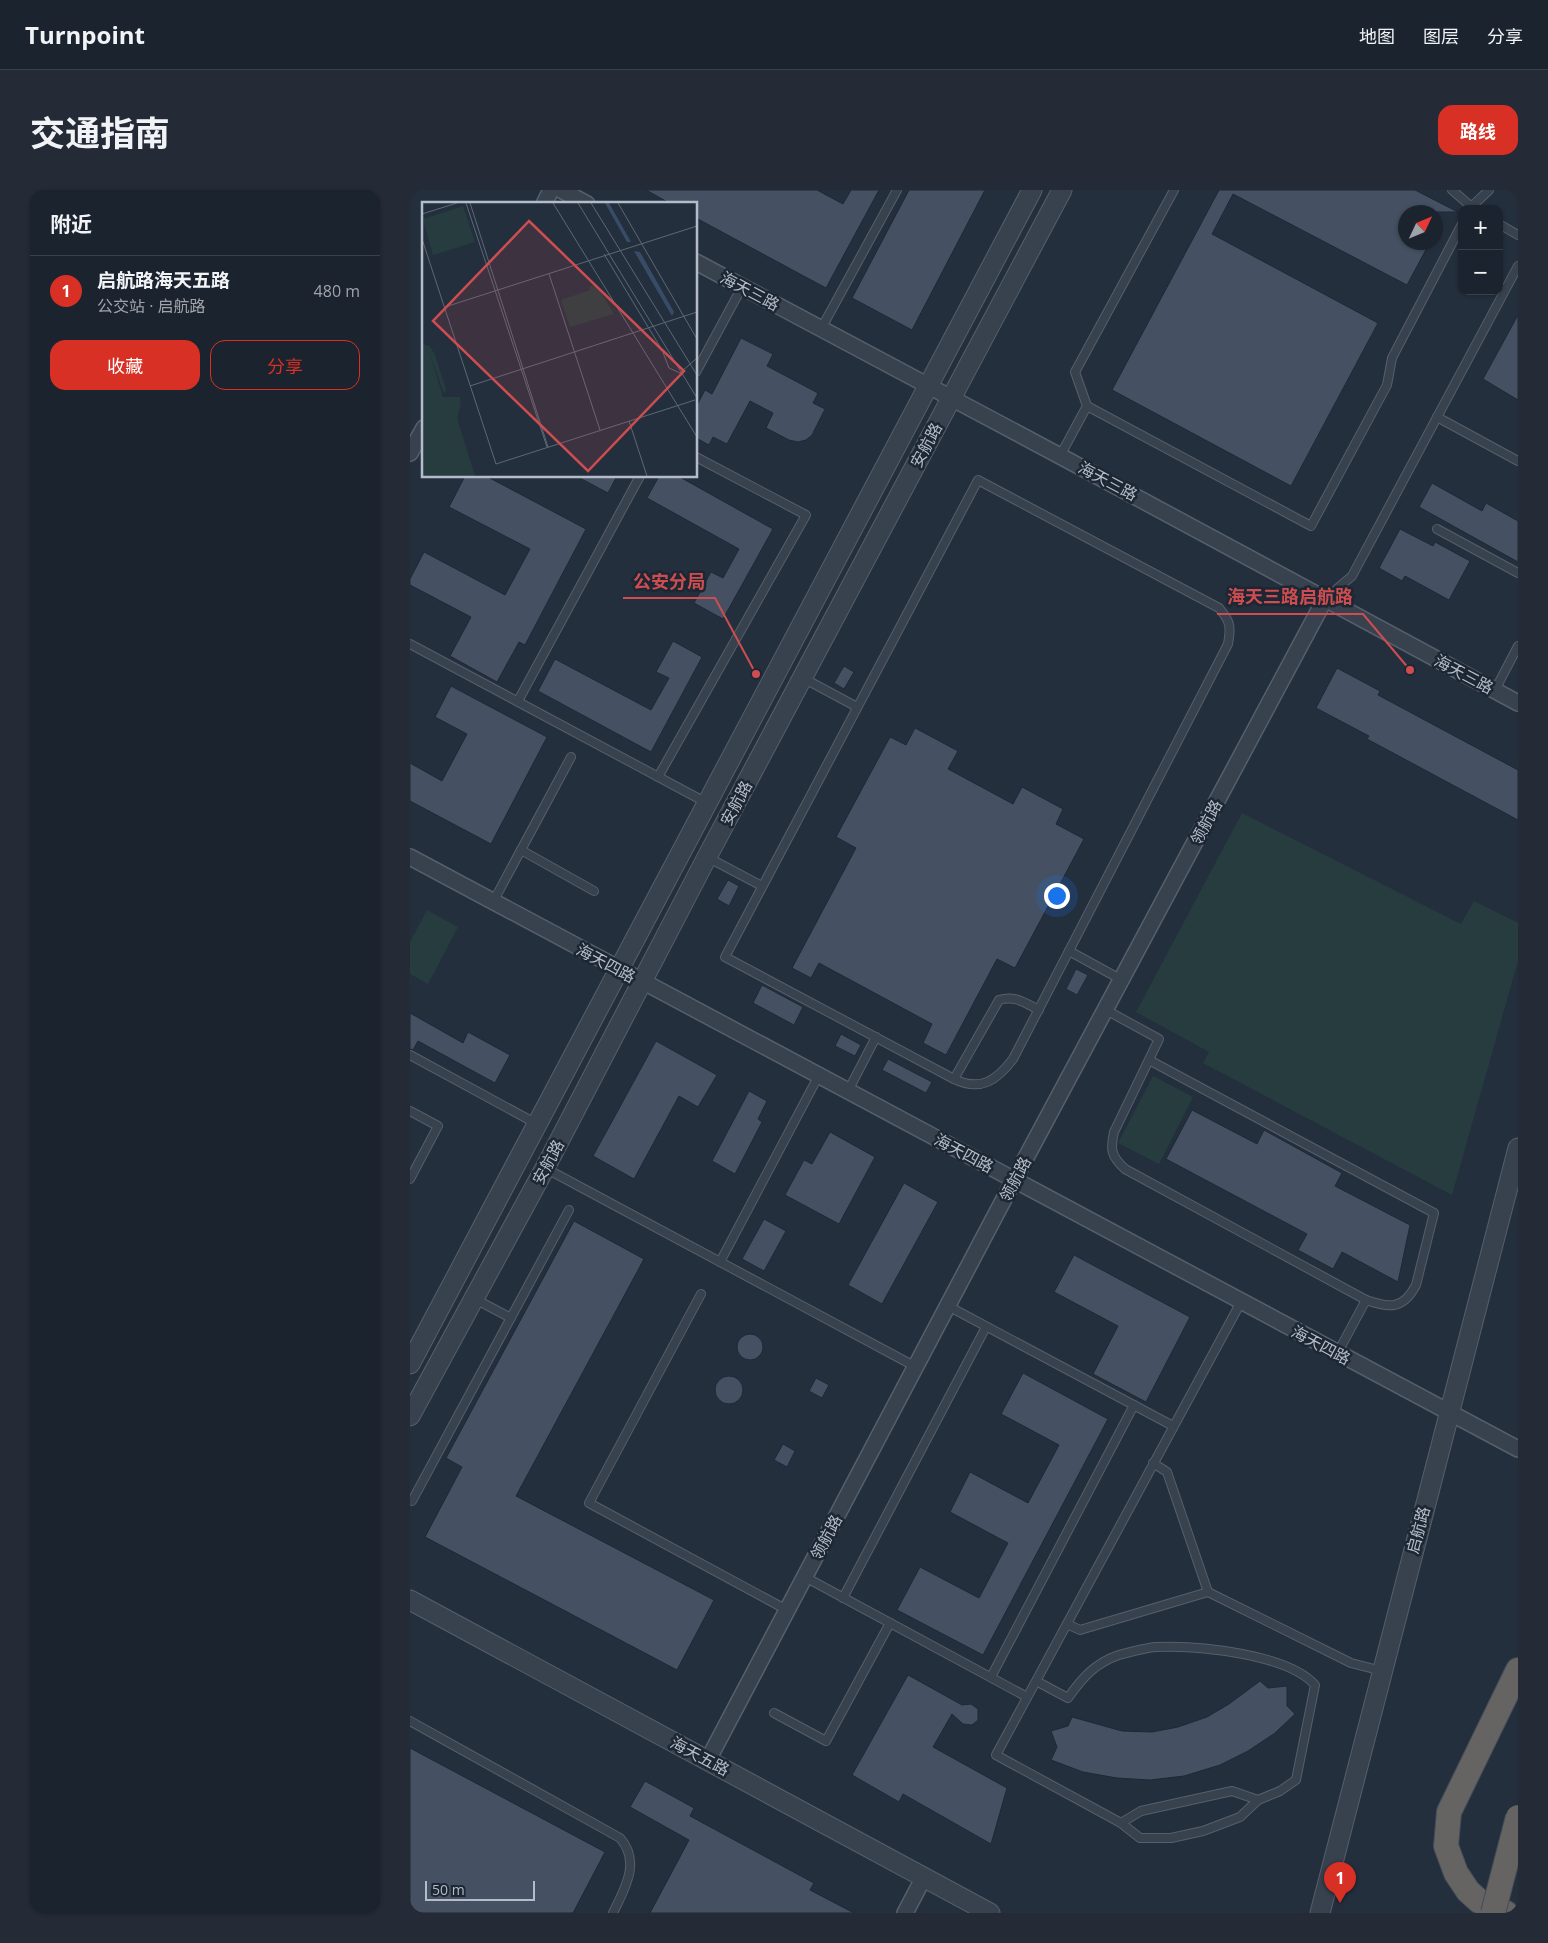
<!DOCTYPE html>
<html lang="zh">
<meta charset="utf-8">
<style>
body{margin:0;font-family:"Open Sans","Noto Sans SC",sans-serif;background:#242b36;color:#f1f3f6}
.controls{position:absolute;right:15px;top:15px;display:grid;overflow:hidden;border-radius:10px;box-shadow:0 1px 4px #0004}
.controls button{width:45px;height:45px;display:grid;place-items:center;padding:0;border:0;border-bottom:1px solid #39404a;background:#1b232e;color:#f1f3f6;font:25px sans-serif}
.compass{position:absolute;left:988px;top:15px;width:45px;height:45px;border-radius:50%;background:#1b232e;box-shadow:0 1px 4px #0004;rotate:46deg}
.scale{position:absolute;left:15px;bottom:12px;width:110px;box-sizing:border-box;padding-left:5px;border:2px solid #b4bcc9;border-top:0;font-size:14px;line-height:18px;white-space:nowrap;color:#b4bcc9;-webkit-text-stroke:4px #1d2633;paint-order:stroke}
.you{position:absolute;left:646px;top:705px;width:18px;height:18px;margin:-12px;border:4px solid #fff;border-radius:50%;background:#1a73e8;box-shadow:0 0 0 8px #1a73e833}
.badge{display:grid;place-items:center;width:32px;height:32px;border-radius:50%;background:#d93025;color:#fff;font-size:16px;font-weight:700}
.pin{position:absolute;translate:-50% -41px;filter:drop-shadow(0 1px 2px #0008)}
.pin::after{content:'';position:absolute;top:26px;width:18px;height:15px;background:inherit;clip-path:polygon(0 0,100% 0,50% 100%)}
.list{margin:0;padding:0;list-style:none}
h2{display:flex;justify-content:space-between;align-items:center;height:65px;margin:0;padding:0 20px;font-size:21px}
h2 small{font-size:16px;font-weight:400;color:#a0a4aa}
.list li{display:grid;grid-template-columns:32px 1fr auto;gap:15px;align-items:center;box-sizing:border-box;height:70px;padding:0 20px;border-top:1px solid #39404a}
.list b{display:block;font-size:19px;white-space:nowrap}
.list p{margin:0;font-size:16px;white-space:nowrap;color:#a0a4aa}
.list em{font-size:16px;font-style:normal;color:#a0a4aa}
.actions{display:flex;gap:10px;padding:15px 20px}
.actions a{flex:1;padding:11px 0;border:1px solid #d93025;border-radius:15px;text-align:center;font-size:18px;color:#d93025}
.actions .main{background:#d93025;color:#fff}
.map{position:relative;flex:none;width:1108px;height:1723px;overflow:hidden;border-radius:15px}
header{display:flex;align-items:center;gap:30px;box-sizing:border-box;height:70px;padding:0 25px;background:#1b232e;border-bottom:1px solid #39404a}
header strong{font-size:24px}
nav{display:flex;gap:28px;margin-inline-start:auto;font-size:18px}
.intro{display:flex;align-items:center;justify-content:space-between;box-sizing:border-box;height:120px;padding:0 30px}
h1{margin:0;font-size:35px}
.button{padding:12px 22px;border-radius:15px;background:#d93025;color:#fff;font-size:18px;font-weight:700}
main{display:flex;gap:30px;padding:0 30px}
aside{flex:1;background:#1b232e;border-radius:15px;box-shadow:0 1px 4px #0004}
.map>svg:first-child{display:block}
</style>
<header>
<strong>Turnpoint</strong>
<nav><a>地图</a><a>图层</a><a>分享</a></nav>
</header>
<div class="intro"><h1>交通指南</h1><a class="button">路线</a></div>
<main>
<aside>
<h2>附近<small></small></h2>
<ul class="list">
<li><span class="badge">1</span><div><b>启航路海天五路</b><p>公交站 · 启航路</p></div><em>480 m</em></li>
</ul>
<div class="actions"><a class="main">收藏</a><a>分享</a></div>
</aside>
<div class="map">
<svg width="1108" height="1723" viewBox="0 0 1108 1723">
<rect width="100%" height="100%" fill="#242f3e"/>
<g fill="#263c3f">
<polygon points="832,623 1051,734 1064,711 1108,733 1108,771 1042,1005 793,873 799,862 726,822"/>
<polygon points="17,720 48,737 18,794 0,784 0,752"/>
<polygon points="743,886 783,907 749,974 708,953"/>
</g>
<g fill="#455162" stroke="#1f2835">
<polygon points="236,0 407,0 433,14 441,0 469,0 416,98 286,28 286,14 261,14"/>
<polygon points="499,0 575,0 502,140 442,108"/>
<polygon points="809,0 1005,0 1048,22 996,22 996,52 1020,52 997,95 823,4 802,44 968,133 881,296 702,200"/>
<polygon points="1108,125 1108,210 1073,189"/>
<polygon points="331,148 363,164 357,176 408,203 403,213 415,219 402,245 396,250 388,252 379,250 356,238 363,223 340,211 317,254 303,247 299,255 286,248 286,217 295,200 302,204"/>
<polygon points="55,286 76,286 176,339 115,455 109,452 87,492 40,466 61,427 0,395 0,389 14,362 95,405 120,359 39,317"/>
<polygon points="166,286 207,286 198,303"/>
<polygon points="249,286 268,286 363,339 313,429 284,413 301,382 313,388 329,359 237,308"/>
<polygon points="1022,293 1072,321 1076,313 1108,331 1108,372 1009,317"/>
<polygon points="990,339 1023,356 1025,352 1060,371 1039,410 995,386 992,391 969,378"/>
<polygon points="263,451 292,467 241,562 128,501 145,469 241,520 259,488 246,482"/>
<polygon points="434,476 444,482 434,499 424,493"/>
<polygon points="927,478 970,501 968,505 1108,580 1108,630 957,549 959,546 906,518"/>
<polygon points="41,496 137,547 81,654 0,611 0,573 32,591 57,544 25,527"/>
<polygon points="505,538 548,561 538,579 603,614 612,597 653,619 646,634 674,649 605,778 587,769 536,865 513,853 522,834 409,773 401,788 382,778 446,658 426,647 480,547 496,555"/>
<polygon points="318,690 329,696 319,716 307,709"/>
<polygon points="666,779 678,785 667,805 656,799"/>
<polygon points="352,795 393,817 384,835 343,813"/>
<polygon points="0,823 53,853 58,842 100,865 85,893 8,851 3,860 0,859"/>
<polygon points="431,844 451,855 445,866 425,856"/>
<polygon points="246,851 307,885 288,917 269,906 224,989 183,966"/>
<polygon points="478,869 522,892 516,903 472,880"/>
<polygon points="339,901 357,911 348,929 352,932 325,984 302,971"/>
<polygon points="782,920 847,954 854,940 932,983 925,996 1000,1035 988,1092 932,1062 923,1079 888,1060 897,1044 756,969"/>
<polygon points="420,942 465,967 429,1034 375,1005 394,970 402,974"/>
<polygon points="494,993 528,1012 472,1114 438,1095"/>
<polygon points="354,1029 376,1041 354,1081 332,1069"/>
<polygon points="164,1031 234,1069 106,1306 304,1410 267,1480 15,1347 52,1277 36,1268"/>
<polygon points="664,1065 780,1127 736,1212 683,1184 708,1136 644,1102"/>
<circle cx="340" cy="1157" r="13"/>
<polygon points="613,1183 698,1229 573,1465 487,1420 510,1377 569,1408 598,1353 540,1322 560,1282 618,1313 649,1255 591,1224"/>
<circle cx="319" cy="1200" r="14"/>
<polygon points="406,1188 419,1195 412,1208 399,1201"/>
<polygon points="373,1254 385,1261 377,1277 364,1270"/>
<polygon points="498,1485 552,1515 561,1514 568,1519 568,1530 562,1535 553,1534 542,1524 523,1557 597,1598 581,1654 493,1604 489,1612 442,1585"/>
<polygon points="850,1491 858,1498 877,1496 877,1516 885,1524 865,1543 838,1561 810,1575 774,1586 740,1590 707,1588 673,1582 641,1570 647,1557 641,1541 658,1536 662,1527 712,1541 742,1542 768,1537 797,1527 819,1514"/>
<polygon points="0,1558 195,1662 163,1723 0,1723"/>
<polygon points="235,1591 284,1618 280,1626 404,1693 400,1700 444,1723 240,1723 279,1650 220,1617"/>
</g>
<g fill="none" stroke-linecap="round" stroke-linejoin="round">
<defs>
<g id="service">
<polyline points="1042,0 1064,19"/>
<polyline points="1059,19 1079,0"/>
<polyline points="1089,34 1108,45"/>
<polyline points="411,139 487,0"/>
<polyline points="286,182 332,97"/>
<polyline points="677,216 901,336 977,195 982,168 1052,34"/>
<polyline points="1027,227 1108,271"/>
<polyline points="650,266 677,216 665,182 764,0"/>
<path d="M568 290 809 418C821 432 821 437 818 454L603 869C587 890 571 902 544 889L315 767Z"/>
<polyline points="1027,339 1108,383"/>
<polyline points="915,409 942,386 1108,76"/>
<polyline points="0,454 297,613"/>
<polyline points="393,488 447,517"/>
<polyline points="1085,500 1108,456"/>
<polyline points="108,511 230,286"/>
<polyline points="248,587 396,325 286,267"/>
<polyline points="111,660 184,701"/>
<polyline points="297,667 352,696"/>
<polyline points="83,712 161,567"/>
<polyline points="659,761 712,790"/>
<path d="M696 820 749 849 704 942C700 960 701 966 715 979L956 1110 927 1164"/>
<polyline points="0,865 127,934"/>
<path d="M739 870 1024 1023 1006 1095C993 1120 979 1118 956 1110"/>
<path d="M544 889 589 810C605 805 615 813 629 820"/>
<polyline points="438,901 466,847"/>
<polyline points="0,921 28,936 0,989"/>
<polyline points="135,978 506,1177"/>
<polyline points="310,1072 409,885"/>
<polyline points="291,1104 179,1313 377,1420"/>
<polyline points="65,1109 101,1128"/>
<polyline points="538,1116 763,1236"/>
<polyline points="2,1311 159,1020"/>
<polyline points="395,1387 617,1507"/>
<polyline points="798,1402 941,1473 972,1481"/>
<polyline points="433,1408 576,1137"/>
<polyline points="657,1434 670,1440 798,1402 757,1282 743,1273"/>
<polyline points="581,1487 724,1215"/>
<path d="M626 1491 658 1508C672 1488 685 1473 709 1465 720 1462 735 1458 746 1457 787 1455 878 1464 905 1495L886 1590 870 1601 848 1610 830 1627 793 1641 761 1648H730L711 1633 586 1565 831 1112"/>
<polyline points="364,1523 416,1551 480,1433"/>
<path d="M0 1531 210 1648C231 1672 215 1698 203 1723"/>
<polyline points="711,1633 731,1621 822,1601 848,1610"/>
</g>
<g id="minor">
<polyline points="151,0 177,14"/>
<polyline points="134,14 141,0"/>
<polyline points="286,72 650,266 1108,513"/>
<polyline points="0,263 14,238"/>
<polyline points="0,667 1108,1259"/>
<polyline points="298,1570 604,990 915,409"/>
<polyline points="495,1723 514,1687"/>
</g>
<g id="tertiary">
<polyline points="0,1174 622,0"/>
<polyline points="0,1226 135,978 297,667 652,0"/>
<polyline points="0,1410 580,1723"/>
<polyline points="910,1723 1108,958"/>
</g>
<polyline id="trunk" points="1096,1723 1069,1711 1058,1701 1046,1683 1036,1656 1039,1622 1108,1480"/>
</defs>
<use href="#service" stroke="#565f6c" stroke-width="10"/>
<use href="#minor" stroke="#565f6c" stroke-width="18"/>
<use href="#tertiary" stroke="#565f6c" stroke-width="21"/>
<use href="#trunk" stroke="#434c59" stroke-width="26"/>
<use href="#service" stroke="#38414e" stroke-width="8"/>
<use href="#minor" stroke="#38414e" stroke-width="15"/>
<use href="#tertiary" stroke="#38414e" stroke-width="19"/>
<use href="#trunk" stroke="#656462" stroke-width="24"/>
<defs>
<polyline id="trunk-bridge" points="1083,1723 1108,1627"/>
</defs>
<use href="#trunk-bridge" stroke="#434c59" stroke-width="26" stroke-linecap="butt"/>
<use href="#trunk-bridge" stroke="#656462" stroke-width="24"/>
</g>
<g text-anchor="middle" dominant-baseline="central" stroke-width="5" stroke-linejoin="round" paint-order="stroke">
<g font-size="16" fill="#b4bcc9" stroke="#1d2633">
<text transform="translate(340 101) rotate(28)">海天三路</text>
<text transform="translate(516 255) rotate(-62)">安航路</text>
<text transform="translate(698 291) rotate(28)">海天三路</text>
<text transform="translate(1054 484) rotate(28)">海天三路</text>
<text transform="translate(326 613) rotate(-62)">安航路</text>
<text transform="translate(796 632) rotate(-62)">领航路</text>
<text transform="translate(196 773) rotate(28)">海天四路</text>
<text transform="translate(554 963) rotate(28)">海天四路</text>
<text transform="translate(138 972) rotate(-62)">安航路</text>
<text transform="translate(605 989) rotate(-62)">领航路</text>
<text transform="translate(911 1155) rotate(28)">海天四路</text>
<text transform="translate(1008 1340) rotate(-75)">启航路</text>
<text transform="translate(416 1347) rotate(-62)">领航路</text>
<text transform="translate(290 1566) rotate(28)">海天五路</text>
</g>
</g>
<g transform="translate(12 12)">
<rect width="275" height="275" fill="#242f3e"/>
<path d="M41 4 53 40 11 53 1 17ZM174 82 192 112 148 125 139 98 168 88 167 85ZM0 142 8 144 13 153 24 187 22 192 6 146 21 195H38L39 202 35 216 53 274H0Z" fill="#263c3f"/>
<path d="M183 1H187L209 40H205ZM212 49 218 50 252 110 250 114Z" fill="#394c67"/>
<path fill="none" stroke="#5e6776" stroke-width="1" d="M44 1 125 245M48 1 126 245M131 1 275 235M156 1 275 196M169 1 275 173M196 1 275 137M0 12 35 1M0 37 74 262 273 198M182 52 240 148 247 166 258 171 275 156M127 72 178 228M23 105 275 24M48 184 275 110M207 219 225 274"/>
<path fill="#ce4d50" fill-opacity="0.15" stroke="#ce4d50" stroke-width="2.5" d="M107 19 262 169 166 269 11 119Z"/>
<rect width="275" height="275" fill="none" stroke="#b4bcc9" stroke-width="2.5"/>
</g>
<path fill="none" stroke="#ce4d50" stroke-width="2" d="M346 484L305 408H213M1000 480L953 424H807"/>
<g fill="#ce4d50" stroke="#1d2633" stroke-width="2">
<circle cx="346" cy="484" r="5"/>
<circle cx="1000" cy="480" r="5"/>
</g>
<g font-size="18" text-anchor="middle" font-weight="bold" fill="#ce4d50" stroke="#1d2633" stroke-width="5" stroke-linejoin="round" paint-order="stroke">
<text x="259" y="398">公安分局</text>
<text x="880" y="413">海天三路启航路</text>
</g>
</svg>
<div class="controls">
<button>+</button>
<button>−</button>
</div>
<svg class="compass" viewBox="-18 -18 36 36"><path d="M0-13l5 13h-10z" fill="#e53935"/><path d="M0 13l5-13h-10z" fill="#a0a4aa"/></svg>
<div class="scale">50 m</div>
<div class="you"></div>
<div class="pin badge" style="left:930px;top:1713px">1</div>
</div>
</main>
